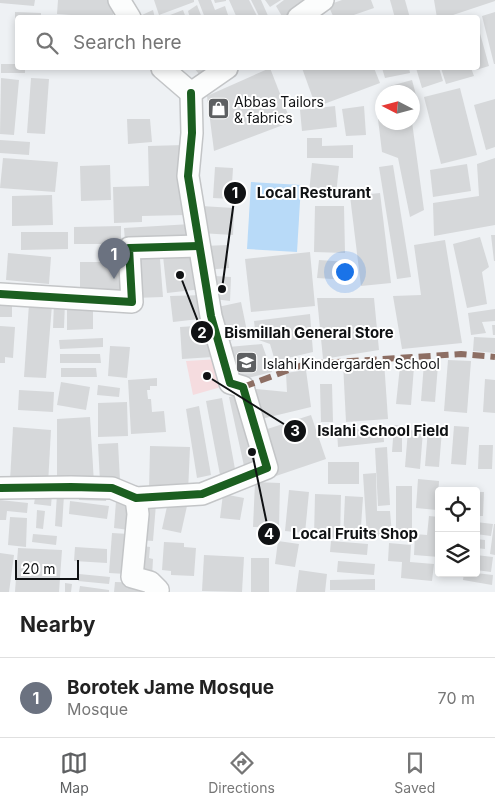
<!DOCTYPE html>
<style>
body{margin:0;font-family:Inter,sans-serif;background:#f2f2f2;color:#222}
.controls{position:absolute;right:15px;bottom:15px;display:grid;overflow:hidden;border-radius:5px;box-shadow:0 2px 8px #0003}
.controls button{width:45px;height:45px;display:grid;place-items:center;padding:0;border:0;border-bottom:1px solid #e0e0e0;background:#fff;color:#222;font:25px sans-serif}
.compass{position:absolute;left:375px;top:85px;width:45px;height:45px;border-radius:50%;background:#fff;box-shadow:0 2px 8px #0003;rotate:276deg}
.scale{position:absolute;left:15px;bottom:12px;width:64px;box-sizing:border-box;padding-left:5px;border:2px solid #101214;border-top:0;font-size:14px;line-height:18px;white-space:nowrap;color:#101214;-webkit-text-stroke:4px #fff;paint-order:stroke}
.you{position:absolute;left:344px;top:271px;width:18px;height:18px;margin:-12px;border:4px solid #fff;border-radius:50%;background:#1a73e8;box-shadow:0 0 0 8px #1a73e833}
.badge{display:grid;place-items:center;width:32px;height:32px;border-radius:50%;background:#5e6062;color:#fff;font-size:16px;font-weight:700}
.pin{position:absolute;translate:-50% -41px;filter:drop-shadow(0 1px 2px #0008)}
.pin::after{content:'';position:absolute;top:26px;width:18px;height:15px;background:inherit;clip-path:polygon(0 0,100% 0,50% 100%)}
.list{margin:0;padding:0;list-style:none}
h2{display:flex;justify-content:space-between;align-items:center;height:65px;margin:0;padding:0 20px;font-size:21px}
h2 small{font-size:16px;font-weight:400;color:#767676}
.list li{display:grid;grid-template-columns:32px 1fr auto;gap:15px;align-items:center;box-sizing:border-box;height:80px;padding:0 20px;border-top:1px solid #e0e0e0}
.list b{display:block;font-size:19px;white-space:nowrap}
.list p{margin:0;font-size:16px;white-space:nowrap;color:#767676}
.list em{font-size:16px;font-style:normal;color:#767676}
.icon{flex:none;width:28px;height:28px;fill:none;stroke:currentColor;stroke-width:2;stroke-linecap:round;stroke-linejoin:round}
.map{position:relative;flex:none;width:495px;height:592px;overflow:hidden}
.search{position:absolute;background:#fff;box-shadow:0 2px 8px #0003;left:15px;right:15px;top:15px;height:55px;display:flex;align-items:center;gap:12px;box-sizing:border-box;padding:0 18px;border-radius:5px;color:#767676;font-size:19px}
.sheet{height:145px;background:#fff}
nav{display:flex;justify-content:space-around;align-items:center;box-sizing:border-box;height:70px;border-top:1px solid #e0e0e0;background:#fff;font-size:14px;color:#767676}
nav a{display:grid;justify-items:center;gap:2px}
nav .on{color:#5e6062}
.map>svg:first-child{display:block}
</style>
<div class="map">
<svg width="495" height="592" viewBox="0 0 495 592">
<rect width="100%" height="100%" fill="#eef1f4"/>
<polygon fill="#f5dcdf" points="220,359 228,385 193,395 186,361"/>
<polygon fill="#b8daf8" points="251,182 301,185 297,252 247,249"/>
<g fill="#d6d8da">
<polygon points="0,0 35,0 34,6 0,3"/>
<polygon points="58,0 114,0 113,18 57,14"/>
<polygon points="154,0 194,0 194,2 159,15"/>
<polygon points="198,0 211,0 215,10 225,6 229,18 205,18"/>
<polygon points="214,0 226,0 226,1 215,3"/>
<polygon points="229,0 249,0 258,18 237,18"/>
<polygon points="251,0 261,0 269,18 260,18"/>
<polygon points="265,0 281,0 270,7"/>
<polygon points="284,0 315,0 289,18 283,18 276,6"/>
<polygon points="342,0 371,0 374,8 345,18 334,18 328,5"/>
<polygon points="390,0 405,0 410,18 395,18"/>
<polygon points="434,0 495,0 495,1 444,18 437,18"/>
<polygon points="197,5 202,18 190,18 188,11"/>
<polygon points="153,10 155,18 143,18 142,15"/>
<polygon points="183,10 186,18 165,18 165,17"/>
<polygon points="15,12 41,13 41,18 18,18 18,43 15,43"/>
<polygon points="495,12 495,64 494,64 482,16"/>
<polygon points="478,26 489,66 476,70 475,68 478,68"/>
<polygon points="1,64 18,64 18,68 25,68 25,73 1,73"/>
<polygon points="194,68 212,68 203,79"/>
<polygon points="270,68 291,122 214,151 207,96"/>
<polygon points="302,68 374,68 380,83 316,107"/>
<polygon points="382,68 409,68 410,73 385,78"/>
<polygon points="416,68 439,68 443,81 422,88"/>
<polygon points="441,68 471,68 474,76 446,84"/>
<polygon points="1,78 19,80 14,135 0,134"/>
<polygon points="31,78 49,79 45,134 27,133"/>
<polygon points="412,80 419,106 412,107 412,92 391,92 390,86"/>
<polygon points="460,88 477,155 441,164 424,97"/>
<polygon points="495,99 495,147 486,150 474,105"/>
<polygon points="335,106 337,127 302,131 300,110"/>
<polygon points="364,106 366,135 346,136 342,109"/>
<polygon points="382,118 382,122 412,122 424,210 410,217 398,158 382,152 378,119"/>
<polygon points="127,119 150,119 152,142 128,144"/>
<polygon points="307,138 322,138 322,146 353,145 353,158 307,158"/>
<polygon points="0,140 30,142 29,155 0,153"/>
<polygon points="184,145 186,215 142,216 142,222 114,223 113,187 149,186 148,146"/>
<polygon points="3,158 58,162 55,192 0,188"/>
<polygon points="495,158 495,225 434,236 433,203 479,196 477,164"/>
<polygon points="312,163 339,166 336,195 309,193"/>
<polygon points="467,164 471,191 433,197 430,170"/>
<polygon points="110,165 111,200 81,201 80,166"/>
<polygon points="393,165 411,277 397,279 379,167"/>
<polygon points="215,167 233,168 231,199 213,198"/>
<polygon points="380,193 391,283 361,286 350,196"/>
<polygon points="52,195 53,225 12,226 12,196"/>
<polygon points="201,206 234,208 233,235 200,233"/>
<polygon points="315,206 344,206 345,253 314,252"/>
<polygon points="191,224 191,239 125,242 124,228"/>
<polygon points="121,226 121,244 74,244 74,227"/>
<polygon points="21,232 68,232 68,249 21,250"/>
<polygon points="491,235 495,235 495,261 494,261"/>
<polygon points="480,237 489,267 482,272 487,304 467,308 453,244"/>
<polygon points="445,240 462,343 402,349 393,296 421,295 414,245"/>
<polygon points="227,245 229,268 205,270 204,246"/>
<polygon points="103,251 125,252 124,294 80,299 80,262 102,262"/>
<polygon points="310,252 315,306 251,312 245,259"/>
<polygon points="8,253 51,257 49,284 6,280"/>
<polygon points="197,254 202,289 167,293 163,256"/>
<polygon points="133,255 160,259 163,297 134,298"/>
<polygon points="319,260 348,262 347,280 317,278"/>
<polygon points="215,276 231,277 230,301 214,299"/>
<rect x="0" y="295" width="12" height="22"/>
<polygon points="205,295 208,318 173,322 170,296"/>
<polygon points="317,298 374,298 379,350 323,359"/>
<polygon points="54,302 65,302 64,328 53,328"/>
<polygon points="93,302 93,329 67,330 67,303"/>
<polygon points="241,302 248,336 221,343 213,308"/>
<polygon points="29,304 52,305 46,378 24,377"/>
<polygon points="495,309 495,321 482,322 486,333 471,335 468,313"/>
<polygon points="310,314 313,352 275,361 270,344 256,339 254,321"/>
<polygon points="211,325 213,357 182,359 180,327"/>
<polygon points="492,325 495,325 495,335 493,335"/>
<polygon points="0,326 15,327 13,358 5,357 5,363 0,363"/>
<polygon points="474,337 495,338 495,353 473,351"/>
<polygon points="103,338 103,347 60,349 59,340"/>
<polygon points="262,344 272,372 236,381 228,347"/>
<polygon points="110,346 130,347 127,378 108,376"/>
<polygon points="60,354 100,354 101,363 60,363"/>
<polygon points="448,360 471,361 467,413 444,411"/>
<polygon points="384,361 388,419 346,422 343,363"/>
<polygon points="424,363 438,365 435,402 421,401"/>
<polygon points="400,366 414,367 411,405 396,404"/>
<polygon points="61,368 96,368 97,377 61,377"/>
<polygon points="306,370 311,407 257,420 247,388 287,392 286,373"/>
<polygon points="157,378 157,386 150,386 150,390 147,390 148,399 151,399 152,412 164,411 166,432 131,434 128,380"/>
<polygon points="485,379 495,380 495,413 483,412"/>
<polygon points="61,382 90,387 86,410 57,405"/>
<polygon points="320,384 332,384 333,422 321,422"/>
<polygon points="98,385 120,388 119,397 97,395"/>
<polygon points="19,390 54,392 53,412 18,410"/>
<polygon points="241,394 261,462 244,466 229,397"/>
<polygon points="222,398 235,469 220,475 206,401"/>
<polygon points="127,402 128,436 98,437 98,403"/>
<polygon points="199,406 211,475 197,478 186,409"/>
<polygon points="311,415 326,459 276,476 261,431"/>
<polygon points="90,417 94,483 57,481 57,419"/>
<polygon points="394,425 405,426 405,436 402,436 402,452 392,452"/>
<polygon points="383,426 384,442 338,447 337,431"/>
<polygon points="454,426 469,427 466,465 451,464"/>
<polygon points="13,427 51,430 48,484 10,481"/>
<polygon points="428,429 442,430 439,467 425,466"/>
<polygon points="408,430 423,431 420,469 405,467"/>
<polygon points="118,443 120,481 100,482 98,444"/>
<polygon points="479,445 493,445 492,469 478,469"/>
<polygon points="150,446 190,447 188,492 149,491"/>
<polygon points="387,447 390,505 378,506 375,448"/>
<rect x="328" y="462" width="31" height="22"/>
<polygon points="376,473 377,511 390,511 392,535 367,537 363,474"/>
<polygon points="418,479 439,481 437,510 416,508"/>
<polygon points="255,482 280,483 279,527 253,527"/>
<rect x="396" y="486" width="16" height="47"/>
<polygon points="80,490 107,491 106,501 79,500"/>
<polygon points="289,490 309,492 305,533 285,531"/>
<polygon points="36,492 52,494 51,506 34,504"/>
<polygon points="476,492 484,492 483,516 476,516"/>
<polygon points="57,494 64,495 62,527 55,526"/>
<polygon points="223,494 244,498 240,520 220,518"/>
<polygon points="315,494 341,495 340,538 314,537"/>
<polygon points="345,496 363,497 360,541 343,540"/>
<polygon points="0,500 28,503 27,513 7,511 6,520 0,520"/>
<polygon points="70,501 109,506 107,519 69,514"/>
<polygon points="116,501 131,502 129,530 114,528"/>
<polygon points="143,502 156,504 153,541 139,540"/>
<polygon points="168,502 187,506 181,533 162,529"/>
<polygon points="37,510 45,511 43,529 36,528"/>
<polygon points="429,516 439,517 439,557 414,555 415,534 427,535"/>
<polygon points="10,517 27,518 26,547 8,545"/>
<polygon points="476,522 493,524 491,536 476,534"/>
<polygon points="494,524 495,524 495,555 490,554"/>
<polygon points="112,533 129,534 126,574 109,573"/>
<polygon points="33,534 57,536 56,545 32,542"/>
<polygon points="476,539 485,540 485,549 476,548"/>
<polygon points="278,541 299,544 295,567 275,564"/>
<polygon points="331,541 368,544 367,555 330,552"/>
<polygon points="164,542 184,543 184,547 196,548 194,576 171,575 171,571 162,570"/>
<polygon points="389,543 411,545 410,562 434,564 432,581 401,578 402,562 388,561"/>
<polygon points="143,546 150,547 149,558 153,559 152,577 140,576"/>
<polygon points="75,547 107,549 107,563 74,561"/>
<polygon points="18,548 62,550 59,592 15,592"/>
<polygon points="0,553 14,555 9,592 0,592"/>
<polygon points="204,555 244,557 242,592 202,591"/>
<polygon points="476,555 493,557 491,572 476,570"/>
<rect x="251" y="558" width="18" height="34"/>
<polygon points="338,561 375,564 374,575 337,572"/>
<polygon points="299,570 327,574 325,592 296,592"/>
<polygon points="464,573 476,573 493,575 492,585 463,580"/>
<polygon points="79,574 110,577 109,584 78,581"/>
<polygon points="375,579 375,590 330,590 330,580"/>
<polygon points="115,582 146,583 145,592 114,592"/>
<polygon points="65,583 72,584 71,592 65,592"/>
<polygon points="80,586 109,590 109,592 79,592"/>
</g>
<g fill="none" stroke-linecap="round" stroke-linejoin="round">
<defs>
<g id="street">
<polyline points="119,0 130,18"/>
<polyline points="298,18 323,0"/>
<polyline points="162,68 191,93 227,68"/>
<polyline points="0,294 132,302 129,248 199,246"/>
<polyline points="0,488 71,487 112,488 136,498 202,494 267,468 243,387 230,383 211,316 188,176 192,133 191,93"/>
<polyline points="136,498 138,514 132,577 150,582 158,590 157,592"/>
</g>
</defs>
<use href="#street" stroke="#c3c5c7" stroke-width="24"/>
<use href="#street" stroke="#fcfdfd" stroke-width="21"/>
<polyline stroke="#8d6e63" stroke-width="6" stroke-dasharray="12 6" stroke-linecap="butt" points="243,387 305,364 461,354 495,357"/>
<defs>
<g id="cycleway">
<polyline points="0,294 132,302 129,248 199,246"/>
<polyline points="0,488 71,487 112,488 136,498 202,494 267,468 243,387 230,383 211,316 188,176 192,133 191,93"/>
</g>
</defs>
<use href="#cycleway" stroke="#fff" stroke-width="11"/>
<use href="#cycleway" stroke="#1b5e20" stroke-width="8"/>
</g>
<defs>
<symbol id="shop-square" viewBox="-11 -11 22 22"><rect x="-9" y="-9" width="18" height="18" rx="4" fill="#5e6062" stroke="#fff"/><path d="M-5-2.5h2.3a2.7 3.5 0 0 1 5.4 0H5L5.5 6h-11ZM-1.5-2.5h3a1.5 2.3 0 0 0-3 0Z" fill="#fff"/></symbol>
<symbol id="school-square" viewBox="-11 -11 22 22"><rect x="-9" y="-9" width="18" height="18" rx="4" fill="#5e6062" stroke="#fff"/><path d="M0-5L7-2L0 1L-7-2ZM-4 1L0 2.5L4 1V4Q0 6-4 4Z" fill="#fff"/></symbol>
</defs>
<g fill-rule="evenodd">
<use href="#shop-square" x="206" y="96" width="25" height="25"/>
<use href="#school-square" x="234" y="350" width="25" height="25"/>
</g>
<g text-anchor="middle" dominant-baseline="central" stroke-width="4" stroke-linejoin="round" paint-order="stroke">
<g font-size="14" fill="#101214" stroke="#fff" text-anchor="start">
<text x="234" y="101">Abbas Tailors<tspan x="234" dy="16">&amp; fabrics</tspan></text>
<text x="263" y="363">Islahi Kindergarden School</text>
</g>
</g>
<path fill="none" stroke="#101214" stroke-width="2" d="M222 289L235 193M180 275L202 332M207 376L295 431M252 452L269 534"/>
<g fill="#101214" stroke="#fff" stroke-width="2">
<circle cx="222" cy="289" r="5"/>
<circle cx="180" cy="275" r="5"/>
<circle cx="207" cy="376" r="5"/>
<circle cx="252" cy="452" r="5"/>
<circle cx="235" cy="193" r="12"/>
<circle cx="202" cy="332" r="12"/>
<circle cx="295" cy="431" r="12"/>
<circle cx="269" cy="534" r="12"/>
</g>
<g font-size="15" text-anchor="middle" font-weight="bold" fill="#fff">
<text x="235" y="198">1</text>
<text x="202" y="338">2</text>
<text x="295" y="436">3</text>
<text x="269" y="539">4</text>
</g>
<g font-size="15" text-anchor="middle" font-weight="bold" fill="#101214" stroke="#fff" stroke-width="4" stroke-linejoin="round" paint-order="stroke">
<text x="314" y="198">Local Resturant</text>
<text x="309" y="338">Bismillah General Store</text>
<text x="383" y="436">Islahi School Field</text>
<text x="355" y="539">Local Fruits Shop</text>
</g>
</svg>
<div class="controls">
<button><svg class="icon" aria-label="locate" viewBox="0 0 24 24"><circle cx="12" cy="12" r="6"/><path d="M12 2v4M12 18v4M2 12h4M18 12h4"/></svg></button>
<button><svg class="icon" aria-label="layers" viewBox="0 0 24 24"><path d="M12 4l9 5-9 5-9-5zM3 14l9 5 9-5"/></svg></button>
</div>
<svg class="compass" viewBox="-18 -18 36 36"><path d="M0-13l5 13h-10z" fill="#e53935"/><path d="M0 13l5-13h-10z" fill="#767676"/></svg>
<div class="scale">20 m</div>
<div class="you"></div>
<div class="pin badge" style="left:114px;top:279px;background:#6b7280">1</div>
<div class="search"><svg class="icon" aria-label="search" viewBox="0 0 24 24"><circle cx="10" cy="10" r="6"/><path d="M15 15l6 6"/></svg>Search here</div>
</div>
<section class="sheet">
<h2>Nearby<small></small></h2>
<ul class="list">
<li><span class="badge" style="background:#6b7280">1</span><div><b>Borotek Jame Mosque</b><p>Mosque</p></div><em>70 m</em></li>
</ul>
</section>
<nav>
<a class="on"><svg class="icon" aria-label="map" viewBox="0 0 24 24"><path d="M3 6l6-2 6 2 6-2v14l-6 2-6-2-6 2zM9 4v14M15 6v14"/></svg>Map</a>
<a><svg class="icon" aria-label="directions" viewBox="0 0 24 24"><path d="M12 3l9 9-9 9-9-9zM9 14v-3h6M13 9l2 2-2 2"/></svg>Directions</a>
<a><svg class="icon" aria-label="saved" viewBox="0 0 24 24"><path d="M7 4h10v16l-5-4-5 4z"/></svg>Saved</a>
</nav>
